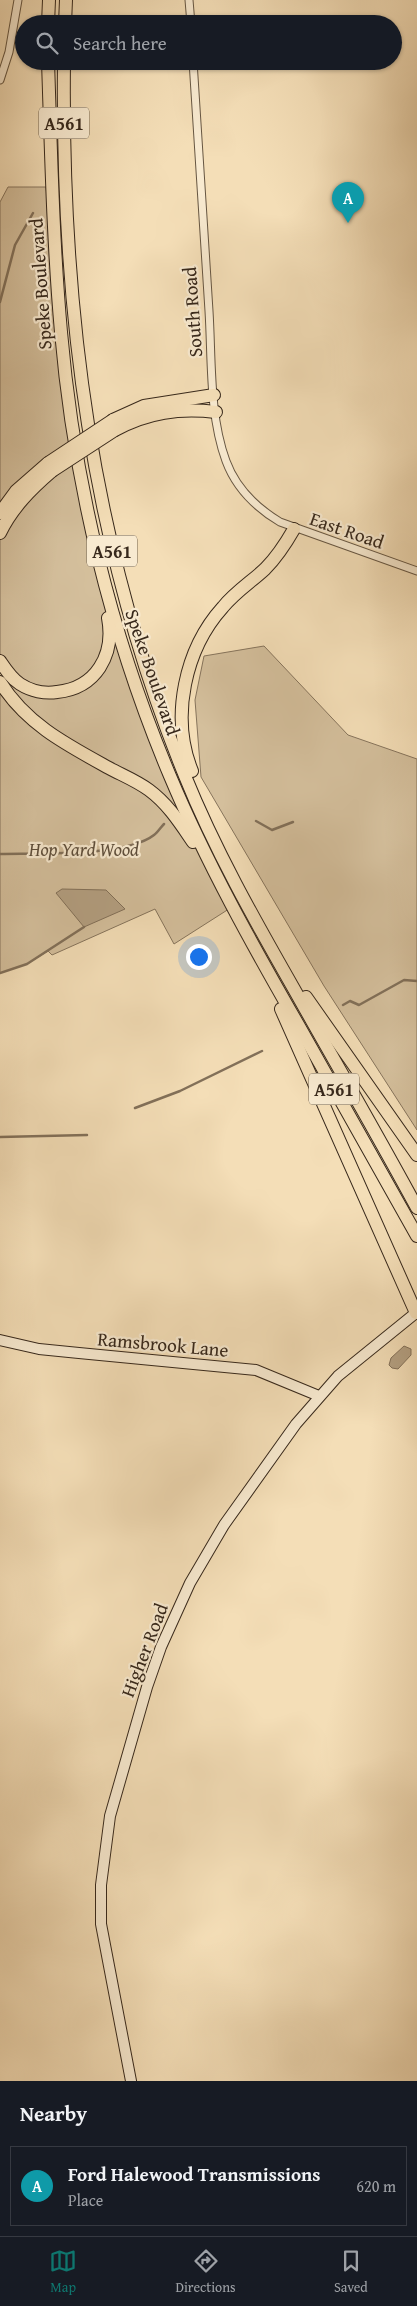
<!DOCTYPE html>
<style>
body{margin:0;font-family:"Gentium Book Plus",serif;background:#20242c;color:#f1f3f6}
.you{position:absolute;left:198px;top:956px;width:18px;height:18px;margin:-12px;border:4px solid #fff;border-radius:50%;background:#1a73e8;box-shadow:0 0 0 8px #1a73e833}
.badge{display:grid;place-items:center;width:32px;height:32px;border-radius:50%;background:#0f766e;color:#fff;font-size:16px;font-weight:700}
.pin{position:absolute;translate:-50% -41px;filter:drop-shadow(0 1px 2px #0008)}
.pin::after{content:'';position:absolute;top:26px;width:18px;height:15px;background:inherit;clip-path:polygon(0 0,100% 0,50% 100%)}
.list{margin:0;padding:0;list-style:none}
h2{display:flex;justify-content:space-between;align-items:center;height:65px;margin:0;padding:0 20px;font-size:21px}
h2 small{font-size:16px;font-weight:400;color:#9ea1a6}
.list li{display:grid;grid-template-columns:32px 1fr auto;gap:15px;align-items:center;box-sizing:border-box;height:80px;margin:0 10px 10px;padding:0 10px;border:1px solid #363941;border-radius:0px}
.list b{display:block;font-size:19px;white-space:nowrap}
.list p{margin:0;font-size:16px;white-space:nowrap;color:#9ea1a6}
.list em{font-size:16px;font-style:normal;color:#9ea1a6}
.icon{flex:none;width:28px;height:28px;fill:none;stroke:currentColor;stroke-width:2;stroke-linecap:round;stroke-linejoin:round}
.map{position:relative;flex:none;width:417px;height:2081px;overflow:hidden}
.search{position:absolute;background:#171b24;box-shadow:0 1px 4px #0004;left:15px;right:15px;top:15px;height:55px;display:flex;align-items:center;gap:12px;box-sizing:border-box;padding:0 18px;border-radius:28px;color:#9ea1a6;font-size:19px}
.sheet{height:155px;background:#171b24}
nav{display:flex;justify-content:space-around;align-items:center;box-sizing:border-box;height:70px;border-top:1px solid #363941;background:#171b24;font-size:14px;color:#9ea1a6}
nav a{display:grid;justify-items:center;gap:2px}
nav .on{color:#0f766e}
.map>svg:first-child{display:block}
</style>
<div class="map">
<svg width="417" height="2081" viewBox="0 0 417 2081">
<rect width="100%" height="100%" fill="#f4deb7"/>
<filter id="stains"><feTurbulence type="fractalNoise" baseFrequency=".004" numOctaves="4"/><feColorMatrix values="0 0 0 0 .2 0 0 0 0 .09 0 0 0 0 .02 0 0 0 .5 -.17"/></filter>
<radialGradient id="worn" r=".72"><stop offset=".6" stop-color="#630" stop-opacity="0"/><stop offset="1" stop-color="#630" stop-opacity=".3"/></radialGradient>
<g fill="#d4bf9c" stroke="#86745c">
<polygon points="8,187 46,187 73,446 0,513 0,202"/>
<polygon points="78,461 145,710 232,907 174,944 155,909 52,955 48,951 27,964 0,973 0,682 10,676 0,661 0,533 37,484"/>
<polygon points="264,646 348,735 417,759 417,1130 324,986 201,777 195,700 204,656"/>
</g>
<g fill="#b4a082" stroke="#827059">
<polygon points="62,889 106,890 125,909 84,927 56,893"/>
<polygon points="404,1346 411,1349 411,1355 398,1369 392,1368 389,1365 391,1358"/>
</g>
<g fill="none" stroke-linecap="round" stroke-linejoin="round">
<g stroke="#827059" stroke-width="2.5">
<polyline points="0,302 15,245 33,213"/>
<polyline points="256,821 272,830 293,822"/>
<path d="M0 854C36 853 126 857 154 835 158 832 161 827 164 824"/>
<polyline points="0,973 27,964 84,927"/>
<polyline points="343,1005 350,1001 359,1005 404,980 417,981"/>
<polyline points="135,1108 180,1091 262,1051"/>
<polyline points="0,1137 87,1135"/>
</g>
<defs>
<g id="street">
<polyline points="189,0 191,24"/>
<path d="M193 61C198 144 203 227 209 311 212 359 209 415 226 461 236 488 255 507 280 522L417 571"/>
<polyline points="0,80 9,52 18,0"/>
</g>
<g id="secondary">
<polyline points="0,1340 39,1349 79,1353 256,1370 319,1396"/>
<polyline points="131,2081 101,1924 101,1885 110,1816 147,1687 161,1647 190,1583 224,1525 296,1424 338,1376 417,1312"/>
</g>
<g id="highway">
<polyline points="48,24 49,0"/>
<polyline points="65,24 66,0"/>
<path d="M48 61C51 151 53 242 61 332 74 483 111 636 170 776 207 864 253 946 300 1028 339 1097 378 1167 417 1236"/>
<path d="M64 61C61 308 91 546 185 776 215 850 254 919 294 989 335 1062 377 1134 417 1208"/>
<polyline points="113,420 144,406 214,395"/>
<path d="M115 430C148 412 179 408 216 412"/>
<polyline points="0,513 16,491 48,463"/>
<path d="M0 533C12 508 31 489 52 471"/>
<path d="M0 661C6 670 11 678 20 684 31 691 45 694 57 692 96 688 115 655 108 618"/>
<path d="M0 682C26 724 67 745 109 768 122 775 137 781 149 790 168 804 180 823 193 842"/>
<path d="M192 771C170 717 185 649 223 607 235 592 251 582 265 569 277 557 286 543 294 529"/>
<polyline points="306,997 417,1155"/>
<polyline points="281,1009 416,1313"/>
</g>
</defs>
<use href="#street" stroke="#665642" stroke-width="9"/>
<use href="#secondary" stroke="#37281b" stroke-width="12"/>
<use href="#highway" stroke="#37281b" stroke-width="14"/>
<use href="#street" stroke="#f8ead0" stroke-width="7"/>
<use href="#secondary" stroke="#f8ead0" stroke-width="10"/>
<use href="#highway" stroke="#f4deb7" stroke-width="12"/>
<defs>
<g id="highway-bridge">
<polyline points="48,463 113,420"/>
<polyline points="52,471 115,430"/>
</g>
</defs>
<use href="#highway-bridge" stroke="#37281b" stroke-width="14" stroke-linecap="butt"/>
<use href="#highway-bridge" stroke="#f4deb7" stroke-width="12"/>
</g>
<g text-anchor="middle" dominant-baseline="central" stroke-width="4.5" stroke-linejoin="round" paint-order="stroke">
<g fill="#f8ead0" stroke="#716251" stroke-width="1">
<rect x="39" y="107.5" width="50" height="31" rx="4"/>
<rect x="87" y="535.5" width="50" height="31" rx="4"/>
<rect x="309" y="1073.5" width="50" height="31" rx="4"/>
</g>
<g font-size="18" font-weight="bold" fill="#37281b">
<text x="64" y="123">A561</text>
<text x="112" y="551">A561</text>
<text x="334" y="1089">A561</text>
</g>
<g font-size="19" fill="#37281b" stroke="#f8ead0">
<text transform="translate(40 284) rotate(-94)">Speke Boulevard</text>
<text transform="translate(192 312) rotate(-94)">South Road</text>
<text transform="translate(347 530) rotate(19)">East Road</text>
<text transform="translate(153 672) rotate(71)">Speke Boulevard</text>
<text transform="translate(163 1344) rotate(5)">Ramsbrook Lane</text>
<text transform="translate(144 1650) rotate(-69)">Higher Road</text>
</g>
<g font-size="19" font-style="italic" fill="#5e4e3b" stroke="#f8ead0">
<text x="84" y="849">Hop Yard Wood</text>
</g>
</g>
<rect width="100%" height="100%" filter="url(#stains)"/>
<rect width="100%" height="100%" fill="url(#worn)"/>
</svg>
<div class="you"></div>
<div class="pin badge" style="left:348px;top:223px;background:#0f9aa8">A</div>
<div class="search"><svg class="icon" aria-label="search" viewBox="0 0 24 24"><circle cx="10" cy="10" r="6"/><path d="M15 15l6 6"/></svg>Search here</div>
</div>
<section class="sheet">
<h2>Nearby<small></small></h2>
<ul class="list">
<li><span class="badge" style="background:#0f9aa8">A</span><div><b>Ford Halewood Transmissions</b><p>Place</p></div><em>620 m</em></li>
</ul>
</section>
<nav>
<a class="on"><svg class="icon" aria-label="map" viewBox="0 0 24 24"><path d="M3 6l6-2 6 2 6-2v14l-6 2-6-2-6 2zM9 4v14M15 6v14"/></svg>Map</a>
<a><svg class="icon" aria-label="directions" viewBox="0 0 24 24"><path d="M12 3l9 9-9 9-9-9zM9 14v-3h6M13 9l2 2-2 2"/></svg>Directions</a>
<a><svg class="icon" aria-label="saved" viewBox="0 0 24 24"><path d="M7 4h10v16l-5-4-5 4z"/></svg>Saved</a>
</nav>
